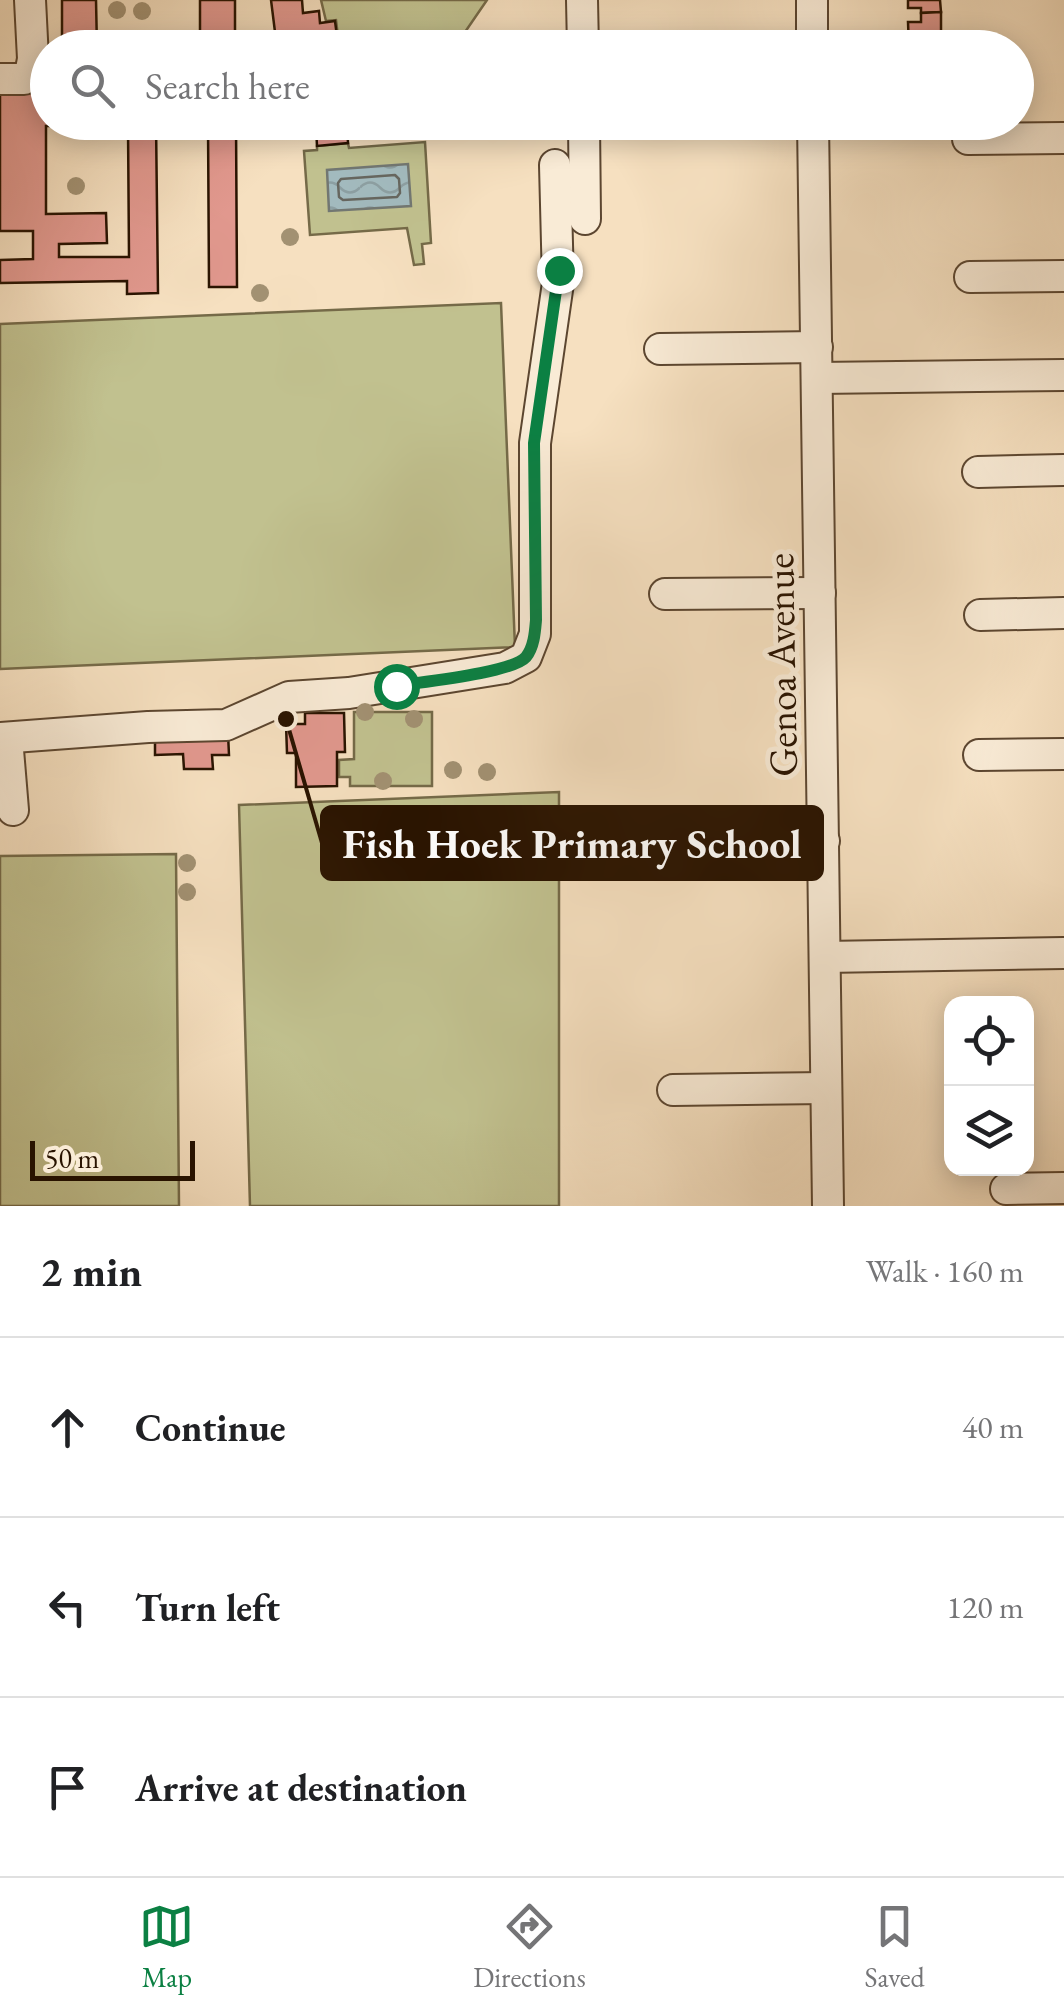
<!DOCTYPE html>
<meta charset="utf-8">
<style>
body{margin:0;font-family:"EB Garamond",serif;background:#f6f6f6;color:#202124}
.controls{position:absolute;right:30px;bottom:30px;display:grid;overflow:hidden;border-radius:20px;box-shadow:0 5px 25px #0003}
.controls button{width:90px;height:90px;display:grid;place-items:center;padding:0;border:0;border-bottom:2px solid #e0e0e0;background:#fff;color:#202124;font:50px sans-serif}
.scale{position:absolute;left:30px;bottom:25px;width:165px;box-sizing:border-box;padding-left:10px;border:5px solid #291300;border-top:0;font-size:28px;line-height:35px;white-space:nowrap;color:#291300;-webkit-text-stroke:8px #f9ebd6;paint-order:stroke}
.stop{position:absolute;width:30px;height:30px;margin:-22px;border:8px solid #0b8043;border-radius:50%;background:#fff}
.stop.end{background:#0b8043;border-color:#fff;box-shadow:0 2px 10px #0008}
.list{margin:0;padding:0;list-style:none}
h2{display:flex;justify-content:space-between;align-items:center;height:130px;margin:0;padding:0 40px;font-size:42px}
h2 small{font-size:32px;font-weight:400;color:#757577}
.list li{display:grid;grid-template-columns:65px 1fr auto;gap:30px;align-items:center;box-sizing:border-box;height:180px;padding:0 40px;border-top:2px solid #e0e0e0}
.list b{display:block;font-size:38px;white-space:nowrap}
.list em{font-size:32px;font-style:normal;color:#757577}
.icon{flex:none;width:55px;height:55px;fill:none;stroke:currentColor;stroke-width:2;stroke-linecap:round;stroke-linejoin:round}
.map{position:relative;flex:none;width:1064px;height:1206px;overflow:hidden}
.search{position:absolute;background:#fff;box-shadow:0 5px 25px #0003;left:30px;right:30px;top:30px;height:110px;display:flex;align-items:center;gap:25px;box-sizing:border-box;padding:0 35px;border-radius:55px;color:#757577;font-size:38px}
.sheet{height:670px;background:#fff}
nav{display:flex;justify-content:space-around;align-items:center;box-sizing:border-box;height:140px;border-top:2px solid #e0e0e0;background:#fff;font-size:28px;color:#757577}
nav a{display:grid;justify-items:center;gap:5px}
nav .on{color:#0b8043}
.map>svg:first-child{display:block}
</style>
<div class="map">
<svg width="1064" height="1206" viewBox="0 0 1064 1206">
<defs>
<pattern id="water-waves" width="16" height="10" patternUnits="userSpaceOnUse" patternTransform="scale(2.5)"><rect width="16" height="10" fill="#a2babe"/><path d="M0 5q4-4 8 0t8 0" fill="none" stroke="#8c9fa2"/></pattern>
</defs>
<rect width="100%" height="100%" fill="#f6e0c0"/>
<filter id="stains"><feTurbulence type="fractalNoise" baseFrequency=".002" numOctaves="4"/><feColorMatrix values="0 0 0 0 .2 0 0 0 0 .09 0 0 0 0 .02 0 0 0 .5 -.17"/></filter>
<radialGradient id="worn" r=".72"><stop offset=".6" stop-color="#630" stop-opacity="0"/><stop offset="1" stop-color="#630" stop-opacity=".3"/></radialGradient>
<g fill="#c1c18f" stroke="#756a48" stroke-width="2.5">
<polygon points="321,0 487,0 463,35 420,36 420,47 344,48 339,45 336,20 326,21"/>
<polygon points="425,142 431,243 422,244 424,264 414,265 407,228 310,235 304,151 317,150 317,146 348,143 349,148"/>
<polygon points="501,303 515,647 0,669 0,324"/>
<polygon points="354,712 432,712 432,786 350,786 350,777 339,777 339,760 354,759"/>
<polygon points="559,792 559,1206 250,1206 239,805"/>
<polygon points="176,854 179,1206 0,1206 0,856"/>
</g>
<polygon fill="url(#water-waves)" stroke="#727772" stroke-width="2.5" points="408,164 411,206 329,211 327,170"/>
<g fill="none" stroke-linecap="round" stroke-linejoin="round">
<polygon stroke="#66665f" stroke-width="2.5" points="395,175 399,179 400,193 397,197 343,200 339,197 338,183 341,179"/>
</g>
<g fill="#e1988e" stroke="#291300" stroke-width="2.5" fill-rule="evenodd">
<polygon points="62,0 96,0 97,48 62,48"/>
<polygon points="200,0 235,0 235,48 117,48 200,45"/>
<polygon points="271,0 302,0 303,13 319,11 320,23 335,21 338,44 324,48 277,48"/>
<polygon points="908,0 940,0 941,12 921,13 921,8 908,8"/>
<polygon points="941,12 941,48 909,48 908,22 921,22 921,13"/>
<path d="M0 90H48V122H156L158 293 127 294V281L0 283V260L33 259V231H0ZM46 126H128L129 257H59V244L107 243 106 213 46 214Z"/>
<polygon points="208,122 236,122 237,287 209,287"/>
<polygon points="347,124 348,143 317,146 316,126"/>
<polygon points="305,713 344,713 345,752 337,752 337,786 296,787 296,753 287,753 286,724 305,724"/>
<polygon points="228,733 229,755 212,755 213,769 184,769 183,754 155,755 155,735"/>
</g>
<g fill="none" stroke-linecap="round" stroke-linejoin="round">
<defs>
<g id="minor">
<polyline points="582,0 583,48"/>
<polyline points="812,0 812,48"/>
<polyline points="0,79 24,79 30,75 33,59 30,0"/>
<polyline points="584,122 585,219"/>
<polyline points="813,122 828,1206"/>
<polyline points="968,139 1064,138"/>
<polyline points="970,277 1064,276"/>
<polyline points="660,349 817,347"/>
<polyline points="818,378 1064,375"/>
<polyline points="978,472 1064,470"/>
<polyline points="665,594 820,593"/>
<polyline points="980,615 1064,613"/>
<polyline points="0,738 148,727 226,725 289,697 349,693 505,668 526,657 535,634 535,443 558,283 555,165"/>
<polyline points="7,738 13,810"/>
<polyline points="979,755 1064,754"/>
<polyline points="668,845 824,841"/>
<polyline points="825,957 1064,953"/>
<polyline points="673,1090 826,1088"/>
<polyline points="1006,1189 1064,1188"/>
</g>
</defs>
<use href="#minor" stroke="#5c4630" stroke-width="34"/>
<polyline stroke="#291300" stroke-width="4" stroke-dasharray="2.5 5" stroke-linecap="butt" points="414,48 423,48"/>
<use href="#minor" stroke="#f9ebd6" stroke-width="30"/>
</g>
<g fill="#a29172">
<circle cx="117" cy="10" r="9"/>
<circle cx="142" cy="11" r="9"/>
<circle cx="76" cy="186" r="9"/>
<circle cx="290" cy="237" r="9"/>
<circle cx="260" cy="293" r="9"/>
<circle cx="365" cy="712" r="9"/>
<circle cx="414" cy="719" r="9"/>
<circle cx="453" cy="770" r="9"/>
<circle cx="487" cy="772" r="9"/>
<circle cx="383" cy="781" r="9"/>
<circle cx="187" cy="863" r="9"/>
<circle cx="187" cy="892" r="9"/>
</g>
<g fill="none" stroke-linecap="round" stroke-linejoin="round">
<path stroke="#0b8043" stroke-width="12" d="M396 686C420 682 512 673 526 657 534 647 535 632 536 620L534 443 559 270"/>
</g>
<g text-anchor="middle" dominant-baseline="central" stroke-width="10" stroke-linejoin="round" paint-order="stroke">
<g font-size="40" fill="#291300" stroke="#f9ebd6">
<text transform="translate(781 665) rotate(-91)">Genoa Avenue</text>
</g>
</g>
<path fill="none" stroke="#291300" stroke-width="4" d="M286 719L322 843"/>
<circle fill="#291300" stroke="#f9ebd6" stroke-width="4" cx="286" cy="719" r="10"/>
<rect fill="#291300" stroke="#291300" stroke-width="4" x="322" y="807" width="500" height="72" rx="10"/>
<g font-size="42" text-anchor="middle" font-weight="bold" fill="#fff">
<text x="572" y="858">Fish Hoek Primary School</text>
</g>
<rect width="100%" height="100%" filter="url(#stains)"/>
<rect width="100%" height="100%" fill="url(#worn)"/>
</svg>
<div class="controls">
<button><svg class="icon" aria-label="locate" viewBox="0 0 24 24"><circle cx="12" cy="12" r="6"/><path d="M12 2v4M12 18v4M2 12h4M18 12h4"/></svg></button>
<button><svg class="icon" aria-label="layers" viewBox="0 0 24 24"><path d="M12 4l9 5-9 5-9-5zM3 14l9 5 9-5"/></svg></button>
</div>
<div class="scale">50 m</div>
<div class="stop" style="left:396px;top:686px"></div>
<div class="stop end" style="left:559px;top:270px"></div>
<div class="search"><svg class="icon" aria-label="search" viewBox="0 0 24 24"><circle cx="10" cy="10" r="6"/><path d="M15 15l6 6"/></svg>Search here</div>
</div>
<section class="sheet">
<h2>2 min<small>Walk · 160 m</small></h2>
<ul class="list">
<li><svg class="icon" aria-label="ahead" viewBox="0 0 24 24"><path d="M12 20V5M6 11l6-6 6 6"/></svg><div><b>Continue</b></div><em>40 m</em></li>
<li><svg class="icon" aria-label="left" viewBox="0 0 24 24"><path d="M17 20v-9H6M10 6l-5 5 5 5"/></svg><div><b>Turn left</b></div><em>120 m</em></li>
<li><svg class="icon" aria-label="arrive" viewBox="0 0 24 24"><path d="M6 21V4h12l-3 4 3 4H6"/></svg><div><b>Arrive at destination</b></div></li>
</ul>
</section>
<nav>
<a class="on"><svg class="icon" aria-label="map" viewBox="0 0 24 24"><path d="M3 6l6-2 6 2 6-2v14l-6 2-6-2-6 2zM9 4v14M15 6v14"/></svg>Map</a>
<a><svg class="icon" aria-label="directions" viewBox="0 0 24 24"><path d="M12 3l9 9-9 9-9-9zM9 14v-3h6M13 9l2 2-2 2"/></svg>Directions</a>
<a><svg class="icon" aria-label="saved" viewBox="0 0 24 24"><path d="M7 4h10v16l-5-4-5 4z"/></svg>Saved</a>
</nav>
